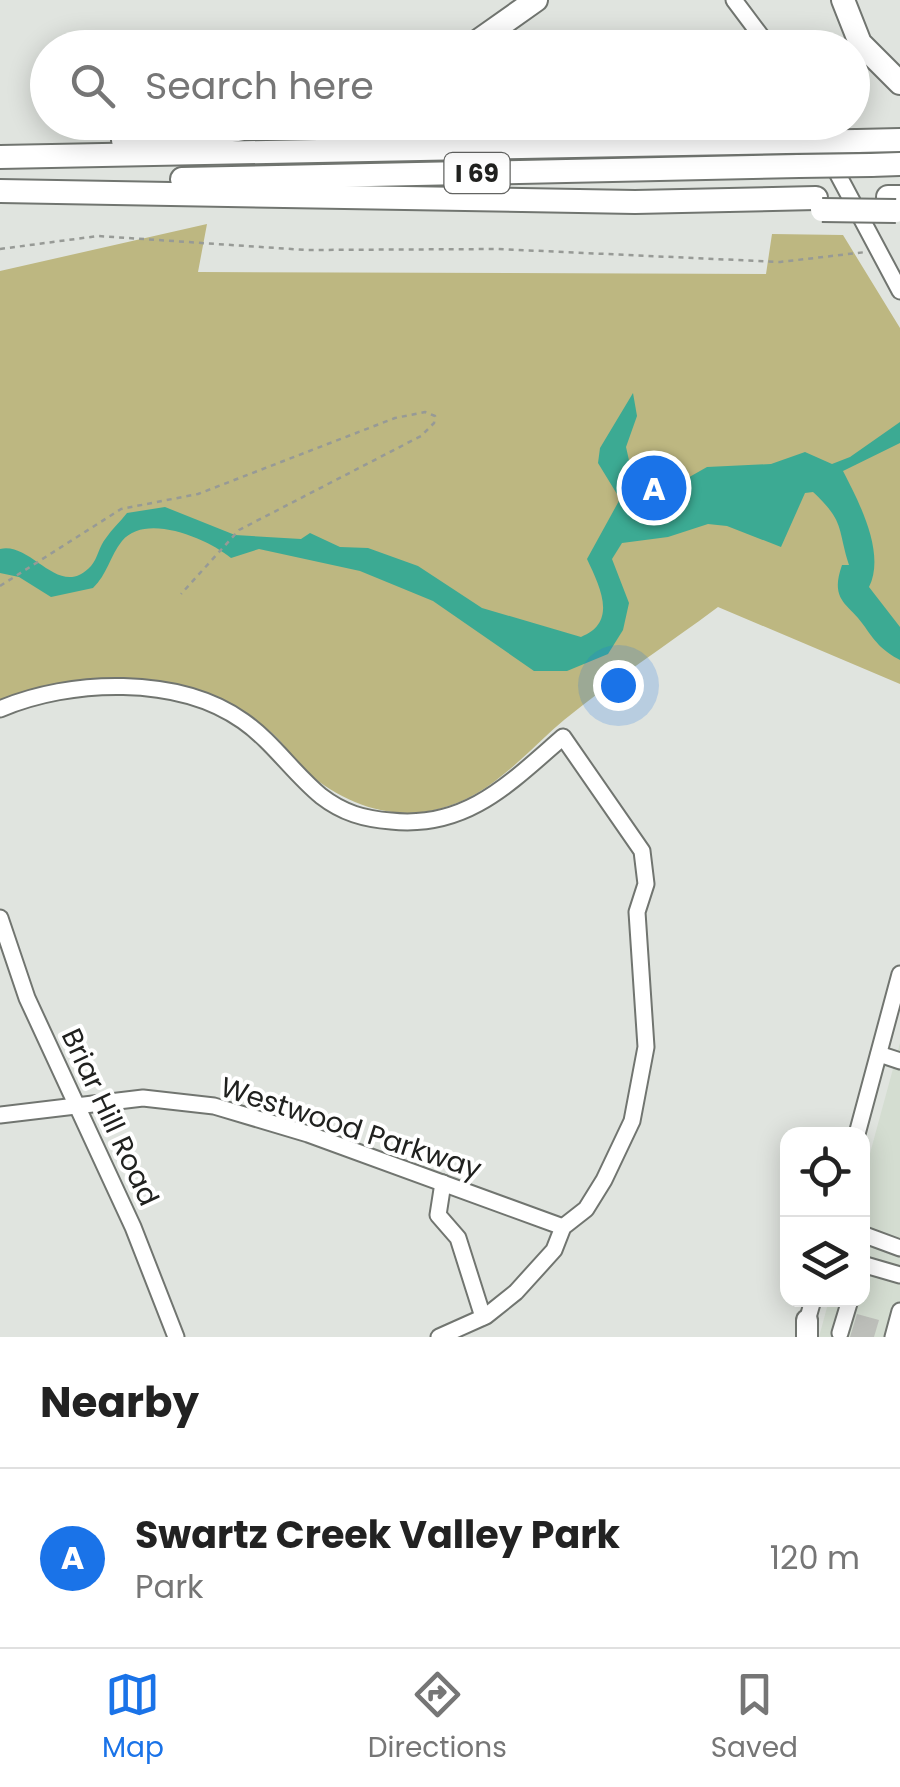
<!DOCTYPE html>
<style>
body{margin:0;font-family:Poppins,sans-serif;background:#f6f6f6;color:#222}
.controls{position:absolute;right:30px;bottom:30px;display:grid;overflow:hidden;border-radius:20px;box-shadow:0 5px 25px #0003}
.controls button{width:90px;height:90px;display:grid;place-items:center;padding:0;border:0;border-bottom:2px solid #e0e0e0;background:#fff;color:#222;font:50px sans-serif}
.you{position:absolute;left:618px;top:685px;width:35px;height:35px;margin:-25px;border:8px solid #fff;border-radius:50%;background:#1a73e8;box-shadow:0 0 0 15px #1a73e833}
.badge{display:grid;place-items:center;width:65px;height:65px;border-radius:50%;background:#1a73e8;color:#fff;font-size:32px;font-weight:700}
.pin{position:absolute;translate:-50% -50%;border:5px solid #fff;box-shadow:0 2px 10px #0006}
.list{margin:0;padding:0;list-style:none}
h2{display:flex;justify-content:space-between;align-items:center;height:130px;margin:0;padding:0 40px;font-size:42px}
h2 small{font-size:32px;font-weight:400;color:#767676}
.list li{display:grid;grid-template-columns:65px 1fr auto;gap:30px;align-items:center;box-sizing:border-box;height:180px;padding:0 40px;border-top:2px solid #e0e0e0}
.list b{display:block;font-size:38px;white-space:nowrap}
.list p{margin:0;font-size:32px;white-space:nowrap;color:#767676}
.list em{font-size:32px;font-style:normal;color:#767676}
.icon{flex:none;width:55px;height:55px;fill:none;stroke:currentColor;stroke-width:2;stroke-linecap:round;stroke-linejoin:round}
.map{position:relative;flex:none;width:900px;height:1337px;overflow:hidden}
.search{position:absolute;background:#fff;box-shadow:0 5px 25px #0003;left:30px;right:30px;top:30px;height:110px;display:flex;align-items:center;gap:25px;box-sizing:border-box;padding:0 35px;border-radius:55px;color:#767676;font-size:38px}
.sheet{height:310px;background:#fff}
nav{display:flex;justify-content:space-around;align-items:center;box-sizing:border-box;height:140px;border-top:2px solid #e0e0e0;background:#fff;font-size:28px;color:#767676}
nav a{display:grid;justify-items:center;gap:5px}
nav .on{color:#1a73e8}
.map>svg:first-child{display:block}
</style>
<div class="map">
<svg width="900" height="1337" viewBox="0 0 900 1337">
<rect width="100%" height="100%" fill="#e0e4df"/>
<polygon fill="#d4ddd1" points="900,1043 900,1337 819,1337 829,1300 862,1300 863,1179"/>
<path fill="#bdb781" d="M207 224 198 272 766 274 772 234 843 235 900 328V684L718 607C667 645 613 680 564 720 526 752 492 795 442 808 394 822 346 805 308 773 293 760 283 740 267 729 186 672 89 663 0 701V271Z"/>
<path fill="#3caa93" d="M633 393 637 416 626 447 635 487 633 509 707 467 771 464 805 452 832 464 850 457 900 422V443L843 471C859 502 886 553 869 587L900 627V660C883 651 876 643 865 627 849 603 829 602 842 565H849C837 527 845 522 813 492L805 493 781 547 727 526 708 524 668 537 622 543 612 559 629 603 623 630 608 654 567 671H534L433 601 360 571 259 549 231 558C208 539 146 512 122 541 110 556 107 575 93 588L51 597 19 577 0 573V549C32 541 59 601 91 566 98 558 99 546 106 538 112 529 120 522 127 513L165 507 235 535 301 539 310 533 340 547 368 548 418 566 482 608 581 637C619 622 599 585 587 559L620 499 598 463 600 448Z"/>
<polygon fill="#bdbfba" points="857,1314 879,1320 874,1337 850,1337"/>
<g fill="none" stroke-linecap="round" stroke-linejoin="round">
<defs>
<g id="minor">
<polyline points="734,0 770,48"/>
<polyline points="810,122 900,291"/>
<path d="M0 709C70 679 178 675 243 721 273 742 293 773 321 796 343 813 364 819 391 821 466 829 509 784 563 737L642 851 646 884 637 912 646 1047 632 1121 604 1180 586 1209 563 1227 554 1250 516 1292 486 1316 439 1337"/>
<polyline points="0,918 27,998 133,1227 176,1337"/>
<polyline points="879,1054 900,1061"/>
<polyline points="0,1115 143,1098 214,1106 308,1134 563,1227"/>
<polyline points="857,1134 900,974"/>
<polyline points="443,1183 438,1215 458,1238 483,1317"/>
<polyline points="862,1234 900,1248"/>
<polyline points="862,1264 900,1275"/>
<polyline points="805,1328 813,1300"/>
<polyline points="840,1333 850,1300"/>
<polyline points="893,1337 900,1311"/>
</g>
<polyline id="major" points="807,1320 807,1337"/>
<g id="highway">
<polyline points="843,0 860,43 900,83"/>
<polyline points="468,48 536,0"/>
<polyline points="123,140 197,137 283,122"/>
<polyline points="857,141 900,140"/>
<polyline points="0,157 786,142"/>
<polyline points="871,165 900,164"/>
<polyline points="182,179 799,166"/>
<polyline points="0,191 635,202 816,198"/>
<polyline points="888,197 900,197"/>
</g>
</defs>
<use href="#minor" stroke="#717570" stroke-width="19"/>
<use href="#major" stroke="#717570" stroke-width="24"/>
<use href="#highway" stroke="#717570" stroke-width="26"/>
<g stroke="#979a96" stroke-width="2.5" stroke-dasharray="5 5" stroke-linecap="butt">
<polyline points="0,249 98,236 306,250 498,249 780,262 866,252"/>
<polyline points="0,586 121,509 198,494 395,418 425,412 435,416 434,423 421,436 239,530 181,594"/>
</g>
<use href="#minor" stroke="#fff" stroke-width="15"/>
<use href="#major" stroke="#fff" stroke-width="20"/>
<use href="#highway" stroke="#fff" stroke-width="22"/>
<defs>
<g id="highway-bridge">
<polyline points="786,142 857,141"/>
<polyline points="799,166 871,165"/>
<polyline points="822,210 896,211"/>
</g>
</defs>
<use href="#highway-bridge" stroke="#717570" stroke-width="26" stroke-linecap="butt"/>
<use href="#highway-bridge" stroke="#fff" stroke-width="22"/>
</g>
<g text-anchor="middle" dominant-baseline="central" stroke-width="8" stroke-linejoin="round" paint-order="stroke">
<rect fill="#fff" stroke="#636462" stroke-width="2.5" x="444.5" y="153" width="65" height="40" rx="8"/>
<g font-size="25" font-weight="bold" fill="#20211f">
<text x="477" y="173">I 69</text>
</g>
<g font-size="28" fill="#20211f" stroke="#fff">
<text transform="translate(110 1117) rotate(65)">Briar Hill Road</text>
<text transform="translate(351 1128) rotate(18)">Westwood Parkway</text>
</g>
</g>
</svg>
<div class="controls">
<button><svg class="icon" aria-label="locate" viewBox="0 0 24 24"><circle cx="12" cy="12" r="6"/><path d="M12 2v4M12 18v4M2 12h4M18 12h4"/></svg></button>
<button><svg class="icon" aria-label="layers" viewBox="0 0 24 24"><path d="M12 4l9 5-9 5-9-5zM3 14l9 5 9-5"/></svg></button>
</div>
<div class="you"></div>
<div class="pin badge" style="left:654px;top:488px">A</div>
<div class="search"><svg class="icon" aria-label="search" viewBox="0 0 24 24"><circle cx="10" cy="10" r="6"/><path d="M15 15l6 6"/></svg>Search here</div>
</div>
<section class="sheet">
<h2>Nearby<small></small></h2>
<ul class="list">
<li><span class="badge">A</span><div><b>Swartz Creek Valley Park</b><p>Park</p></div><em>120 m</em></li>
</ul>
</section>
<nav>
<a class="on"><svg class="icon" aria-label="map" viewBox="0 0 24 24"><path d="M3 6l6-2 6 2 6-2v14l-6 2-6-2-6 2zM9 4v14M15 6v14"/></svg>Map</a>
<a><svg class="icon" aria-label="directions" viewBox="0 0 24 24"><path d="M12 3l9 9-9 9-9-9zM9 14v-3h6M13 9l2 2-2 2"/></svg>Directions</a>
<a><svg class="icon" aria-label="saved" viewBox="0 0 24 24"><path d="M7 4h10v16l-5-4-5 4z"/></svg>Saved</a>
</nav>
